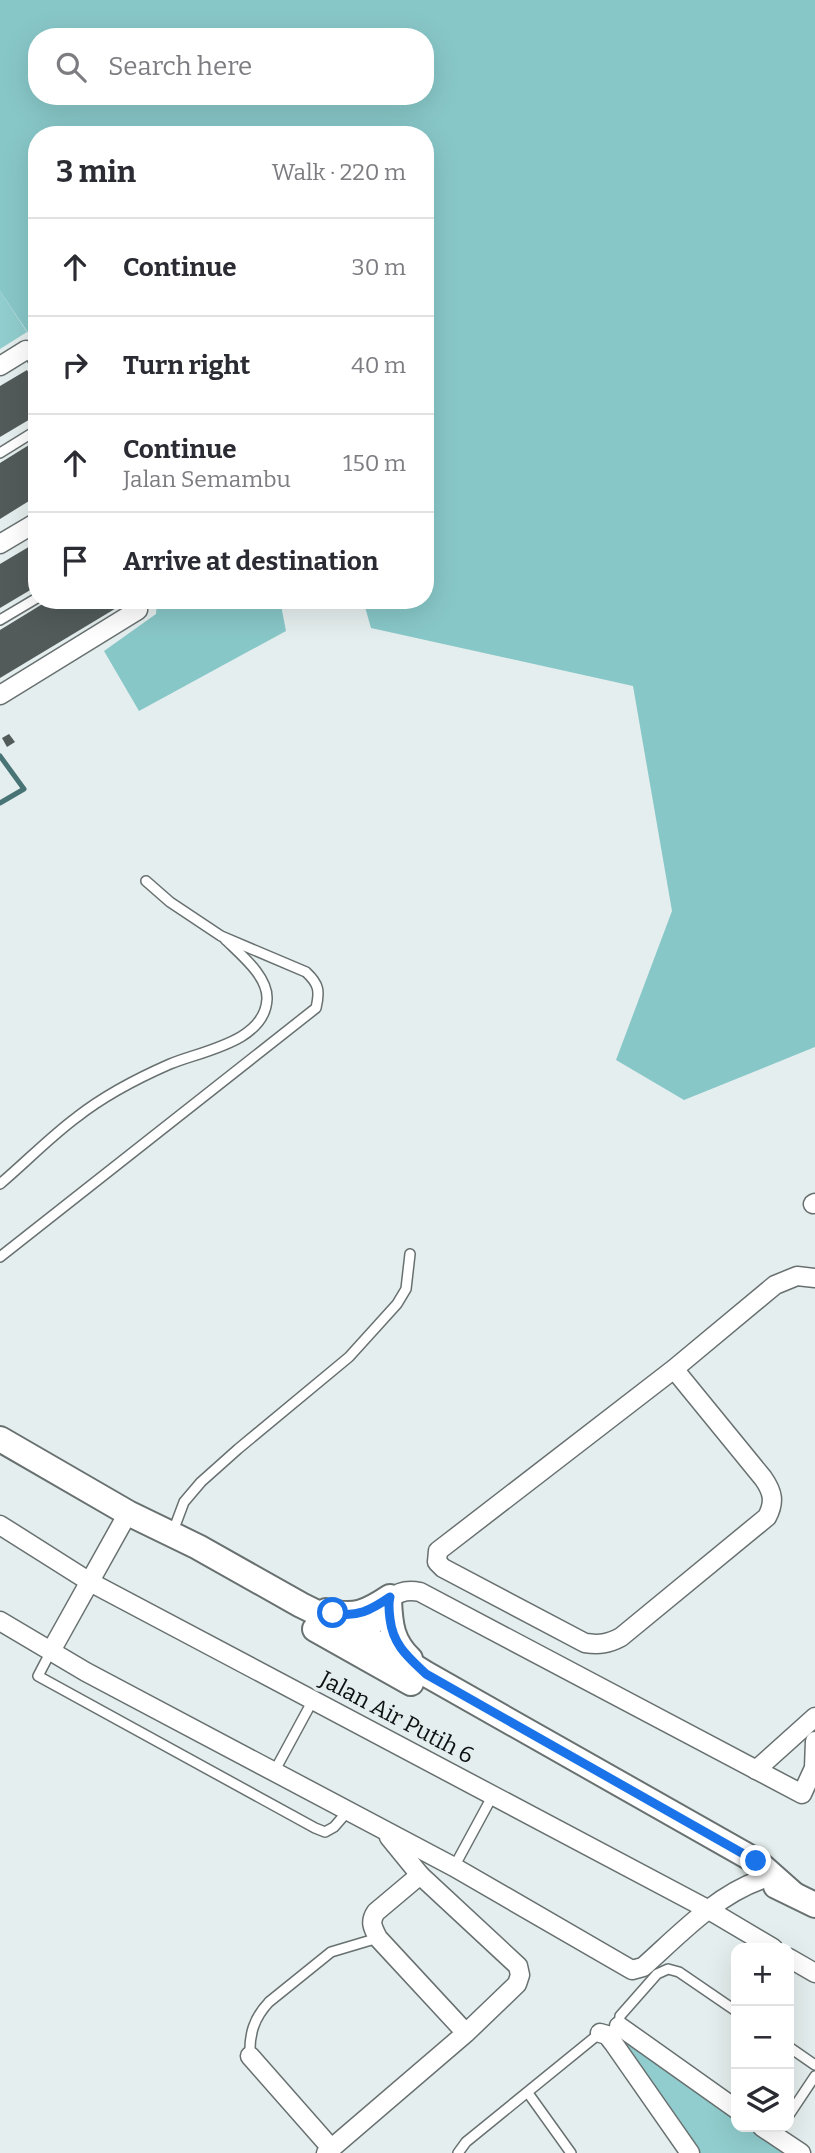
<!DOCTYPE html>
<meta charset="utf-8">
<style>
body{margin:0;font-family:Bitter,serif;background:#f7f7f7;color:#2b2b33}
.controls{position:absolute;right:21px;bottom:21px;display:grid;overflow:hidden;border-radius:14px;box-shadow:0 7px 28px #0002}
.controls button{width:63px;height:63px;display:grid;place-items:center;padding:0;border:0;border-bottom:2px solid #e1e1e2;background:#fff;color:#2b2b33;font:35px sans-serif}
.stop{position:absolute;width:21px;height:21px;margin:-16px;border:5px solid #1a73e8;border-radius:50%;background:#fff}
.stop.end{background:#1a73e8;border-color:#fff;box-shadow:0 2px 7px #0008}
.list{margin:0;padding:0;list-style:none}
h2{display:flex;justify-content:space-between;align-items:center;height:91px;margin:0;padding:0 28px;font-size:30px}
h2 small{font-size:23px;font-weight:400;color:#7c7c81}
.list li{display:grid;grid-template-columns:46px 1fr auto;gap:21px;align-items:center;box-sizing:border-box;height:98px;padding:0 28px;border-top:2px solid #e1e1e2}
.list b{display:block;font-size:26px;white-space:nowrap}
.list p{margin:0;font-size:23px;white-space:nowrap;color:#7c7c81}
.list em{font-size:23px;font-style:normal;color:#7c7c81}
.icon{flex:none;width:38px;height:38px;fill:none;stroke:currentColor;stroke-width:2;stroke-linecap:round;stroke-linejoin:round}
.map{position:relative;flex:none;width:815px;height:2153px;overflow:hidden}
.search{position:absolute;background:#fff;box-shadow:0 7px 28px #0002;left:28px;top:28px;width:406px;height:77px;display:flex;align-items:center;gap:18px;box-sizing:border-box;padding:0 24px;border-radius:28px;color:#7c7c81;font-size:26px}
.panel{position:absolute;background:#fff;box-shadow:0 7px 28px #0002;left:28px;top:126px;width:406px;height:483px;border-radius:28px}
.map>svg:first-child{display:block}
</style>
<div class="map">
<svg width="815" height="2153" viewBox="0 0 815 2153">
<rect width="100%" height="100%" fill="#e5eeee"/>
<g fill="#91cdce">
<polygon points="0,291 27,332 0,349"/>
<polygon points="612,2027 736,2113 736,2127 757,2127 795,2153 699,2153 611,2032"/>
</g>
<g fill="#88c7c8" fill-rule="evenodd">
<path d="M0 0H815V1047L684 1100 616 1060 672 911 633 686 371 628 363 600H425V135H37V346L0 291ZM37 37H425V96H37Z"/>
<polygon points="157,600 280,600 286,631 139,711 104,651 156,614"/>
</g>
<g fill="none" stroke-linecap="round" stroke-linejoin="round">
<polyline stroke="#487476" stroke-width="5" points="0,756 24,789 0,803"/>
</g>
<g fill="#525a5a">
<polygon points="27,370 37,387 37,415 0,437 0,386"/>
<polygon points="37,440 37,496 0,519 0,463"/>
<polygon points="37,542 37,586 0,608 0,564"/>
<polygon points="49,600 114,600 118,607 0,678 0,630"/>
<polygon points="9,734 15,742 7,747 2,738"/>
</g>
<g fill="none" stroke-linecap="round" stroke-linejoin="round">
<defs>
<g id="lane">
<polyline points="26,350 37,366"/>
<polyline points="0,453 37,430"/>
<polyline points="0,620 37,598"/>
<path d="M0 1184C26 1162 50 1137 77 1117 105 1095 138 1078 170 1064 201 1051 265 1042 267 999 268 976 240 954 225 939"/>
<path d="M0 1257 316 1008C320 991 319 984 306 972L221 936 170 902 146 881"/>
<polyline points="172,1534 184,1502 201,1482 238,1449 349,1357 397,1304 406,1289 410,1254"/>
<polyline points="51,1651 38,1676 315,1828 325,1832 334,1827 348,1811"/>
<polyline points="274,1772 313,1700"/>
<polyline points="454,1867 493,1795"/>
<polyline points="619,2026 620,2016 657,1974 668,1969 679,1972 736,2011"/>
<polyline points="789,2047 815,2065"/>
<path d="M250 2056C249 2034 254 2018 269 2002L331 1952 378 1938"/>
<polyline points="528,2093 571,2153"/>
<polyline points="789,2115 815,2076"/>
<polyline points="458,2153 466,2142 600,2033"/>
</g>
<g id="street">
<polyline points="0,366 26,350"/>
<polyline points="0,544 37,522"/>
<polyline points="0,695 138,610"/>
<polyline points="813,1204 815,1203"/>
<path d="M674 1369 763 1478C773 1492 775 1502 767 1517L621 1637C608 1644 599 1645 585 1643L443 1568 437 1562 438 1551 674 1369 775 1285 797 1276 815 1278"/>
<polyline points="0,1525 90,1582 709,1910 773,1948"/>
<path d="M0 1621 86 1672 454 1867 632 1970 643 1967C678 1936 715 1896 760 1880"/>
<path d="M366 1637C381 1613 388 1585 420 1592L802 1794 814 1768 815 1741"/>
<polyline points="51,1651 128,1513"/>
<polyline points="756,1770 815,1717"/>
<polyline points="389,1837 420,1875"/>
<polyline points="789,1958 815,1973"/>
<polyline points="619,2026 736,2109"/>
<polyline points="600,2033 607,2035 614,2044 690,2153"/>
<polyline points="250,2056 331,2148"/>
<polyline points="762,2127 801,2153"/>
<path d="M326 2153 466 2033 517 1984 520 1975 518 1966 420 1875 376 1912C369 1922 373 1928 378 1938L466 2033"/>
</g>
<g id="secondary">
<polyline points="0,1439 128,1513 198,1547 301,1605 366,1637 426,1674 756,1861 792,1893"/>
<path d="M389 1600C390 1625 392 1642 410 1659"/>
<path d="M326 1611C355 1618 366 1613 390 1597"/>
<polyline points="315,1629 411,1683"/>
<polyline points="776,1886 815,1905"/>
</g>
</defs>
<use href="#lane" stroke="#687070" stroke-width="12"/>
<use href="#street" stroke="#687070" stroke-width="21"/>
<use href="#secondary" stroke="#687070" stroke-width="28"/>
<use href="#lane" stroke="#fff" stroke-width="9"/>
<use href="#street" stroke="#fff" stroke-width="18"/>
<use href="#secondary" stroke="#fff" stroke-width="24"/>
</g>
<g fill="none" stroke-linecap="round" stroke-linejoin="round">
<path stroke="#1a73e8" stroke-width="9" d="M333 1613C357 1618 371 1610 390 1597 388 1604 389 1611 390 1619 393 1645 408 1657 426 1674L756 1861"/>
</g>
<g text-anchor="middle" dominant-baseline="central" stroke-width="7" stroke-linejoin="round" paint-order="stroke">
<g font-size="23" fill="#0d1111" stroke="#e5eeee">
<text transform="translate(397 1717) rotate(28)">Jalan Air Putih 6</text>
</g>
</g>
</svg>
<div class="controls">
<button>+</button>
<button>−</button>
<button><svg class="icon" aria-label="layers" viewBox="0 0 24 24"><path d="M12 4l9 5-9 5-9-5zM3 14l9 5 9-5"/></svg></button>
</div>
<div class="stop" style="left:333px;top:1613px"></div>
<div class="stop end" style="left:756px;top:1861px"></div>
<div class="search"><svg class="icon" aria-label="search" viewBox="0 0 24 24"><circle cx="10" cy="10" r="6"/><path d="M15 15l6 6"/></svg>Search here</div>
<section class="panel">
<h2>3 min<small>Walk · 220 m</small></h2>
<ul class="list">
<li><svg class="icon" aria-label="ahead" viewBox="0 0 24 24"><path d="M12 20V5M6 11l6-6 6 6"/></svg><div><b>Continue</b></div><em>30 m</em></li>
<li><svg class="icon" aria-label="right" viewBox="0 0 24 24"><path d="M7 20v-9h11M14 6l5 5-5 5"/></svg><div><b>Turn right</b></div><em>40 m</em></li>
<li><svg class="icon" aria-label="ahead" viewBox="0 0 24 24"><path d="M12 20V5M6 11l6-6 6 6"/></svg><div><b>Continue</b><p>Jalan Semambu</p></div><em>150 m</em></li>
<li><svg class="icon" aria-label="arrive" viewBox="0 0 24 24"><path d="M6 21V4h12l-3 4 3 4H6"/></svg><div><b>Arrive at destination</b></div></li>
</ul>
</section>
</div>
